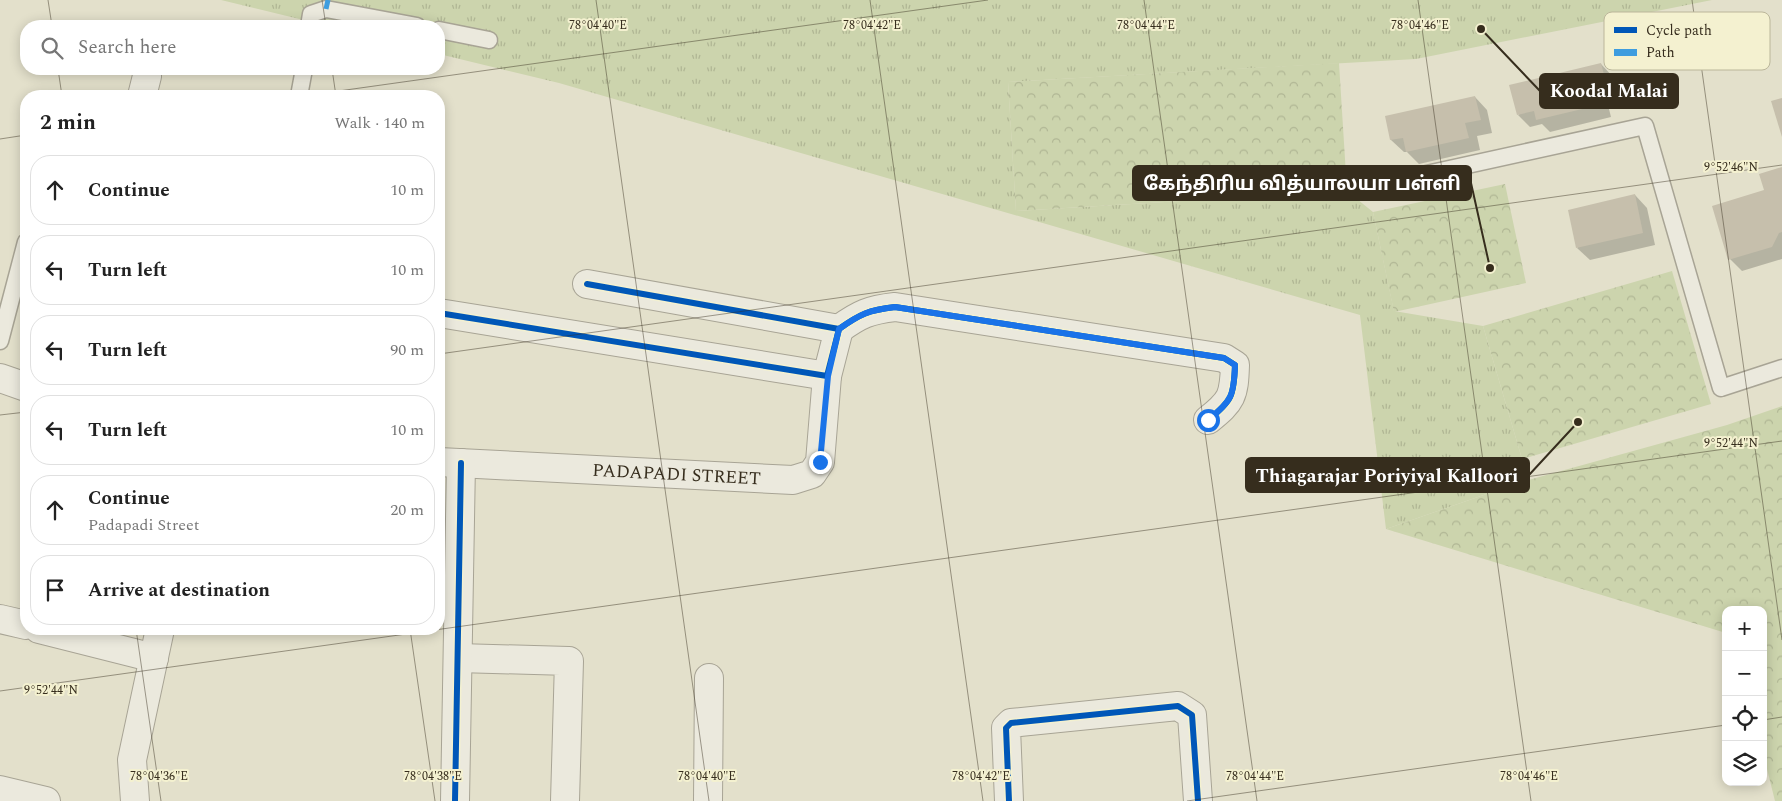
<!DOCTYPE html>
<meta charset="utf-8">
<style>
body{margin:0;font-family:Spectral,"Noto Sans Tamil",serif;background:#f6f6f6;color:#222}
.controls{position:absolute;right:15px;bottom:15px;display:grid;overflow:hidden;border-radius:10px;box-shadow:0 2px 12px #0003}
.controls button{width:45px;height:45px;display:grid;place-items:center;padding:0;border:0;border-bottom:1px solid #e0e0e0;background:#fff;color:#222;font:25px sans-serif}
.stop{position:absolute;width:15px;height:15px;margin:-11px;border:4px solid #1a73e8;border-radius:50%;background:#fff}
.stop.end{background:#1a73e8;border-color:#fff;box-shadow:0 1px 5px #0008}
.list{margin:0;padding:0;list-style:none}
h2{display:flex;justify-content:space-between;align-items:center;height:65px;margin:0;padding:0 20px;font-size:21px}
h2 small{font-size:16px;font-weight:400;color:#767676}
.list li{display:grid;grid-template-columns:32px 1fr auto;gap:15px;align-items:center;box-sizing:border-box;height:70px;margin:0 10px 10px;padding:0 10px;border:1px solid #e0e0e0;border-radius:20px}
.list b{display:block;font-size:19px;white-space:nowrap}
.list p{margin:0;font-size:16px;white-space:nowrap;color:#767676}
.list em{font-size:16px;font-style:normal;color:#767676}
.icon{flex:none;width:28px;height:28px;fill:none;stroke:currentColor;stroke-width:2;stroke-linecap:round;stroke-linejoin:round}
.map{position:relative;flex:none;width:1782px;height:801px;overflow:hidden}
.search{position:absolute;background:#fff;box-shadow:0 2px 12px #0003;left:20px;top:20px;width:425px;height:55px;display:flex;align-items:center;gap:12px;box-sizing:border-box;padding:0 18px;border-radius:20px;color:#767676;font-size:19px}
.panel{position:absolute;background:#fff;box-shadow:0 2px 12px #0003;left:20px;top:90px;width:425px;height:545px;border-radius:20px}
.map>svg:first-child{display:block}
</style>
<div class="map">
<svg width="1782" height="801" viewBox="0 0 1782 801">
<defs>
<pattern id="grass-tufts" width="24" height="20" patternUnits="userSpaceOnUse" patternTransform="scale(1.25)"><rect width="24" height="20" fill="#ccd4ad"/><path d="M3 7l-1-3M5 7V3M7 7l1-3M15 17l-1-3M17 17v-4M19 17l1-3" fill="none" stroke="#b0b694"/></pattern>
<pattern id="park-crowns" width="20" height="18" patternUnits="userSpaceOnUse" patternTransform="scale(1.25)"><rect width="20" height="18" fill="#ccd4ad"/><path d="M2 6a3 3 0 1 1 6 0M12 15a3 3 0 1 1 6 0" fill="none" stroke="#b0b694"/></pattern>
</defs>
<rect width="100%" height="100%" fill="#e3e0cb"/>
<polygon fill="url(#grass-tufts)" points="221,0 1712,0 1416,59 1008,82 1016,211 1347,191 1373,212 1394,311 1483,326 1522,459 1521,482 1386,529 1360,315 559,83 439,54 439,26 328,26"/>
<g fill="url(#park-crowns)">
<polygon points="1339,63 1347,191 1016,211 1008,82"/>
<polygon points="1505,184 1526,283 1394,312 1373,212"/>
<polygon points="1672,271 1711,404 1522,459 1483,326"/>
<polygon points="1782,406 1782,801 1775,801 1763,753 1763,610 1726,610 1726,633 1386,529 1521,482 1727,425"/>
</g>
<g fill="#0003">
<polygon points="1601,64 1613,77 1620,107 1609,109 1611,117 1550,132 1542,124 1530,127 1518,115"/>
<polygon points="1475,97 1487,110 1492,133 1477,136 1480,150 1419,164 1407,152 1404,152 1391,140 1386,117"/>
<polygon points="1782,169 1782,259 1742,271 1730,259 1765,191"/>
<polygon points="1635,195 1647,208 1655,245 1590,260 1577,248"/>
</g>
<g fill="#c6bfac">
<polygon points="1601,63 1609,94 1597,97 1599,105 1536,120 1534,111 1517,115 1509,85"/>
<polygon points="1475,96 1481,120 1465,123 1469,138 1406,152 1403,138 1390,140 1385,116"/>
<polygon points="1782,98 1782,137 1771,101"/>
<polygon points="1782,167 1782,232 1779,233 1772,247 1728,260 1712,206 1764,190 1759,174"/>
<polygon points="1635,194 1643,233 1576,248 1568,210"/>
</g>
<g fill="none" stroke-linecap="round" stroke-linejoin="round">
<defs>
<g id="lane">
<polyline points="309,26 311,14 326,9 417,26"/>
<polyline points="439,30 489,40"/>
<polyline points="299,96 304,69"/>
<polyline points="1381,184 1645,126 1721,388 1782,368"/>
<polyline points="0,341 26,242"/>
</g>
<g id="street">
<polyline points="142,96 147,76"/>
<polyline points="439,313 827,376 839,329 587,284"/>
<path d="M839 329C860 314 869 310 895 307L1224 358 1235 365C1234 396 1232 401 1208 420"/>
<polyline points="0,378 26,387"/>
<path id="s1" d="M439 462 793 480 812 474 820 462 827 376"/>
<polyline points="0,619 26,625"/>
<polyline points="39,629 154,658"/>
<polyline points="458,658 569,661 565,801"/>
<polyline points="0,790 46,801"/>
<polyline points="135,801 132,760 160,629"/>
<polyline points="455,801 461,463"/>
<polyline points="708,801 709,678"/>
<polyline points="1009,801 1006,728 1011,723 1178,706 1192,715 1198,801"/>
</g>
</defs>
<use href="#lane" stroke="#a8a495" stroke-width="19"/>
<use href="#street" stroke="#a8a495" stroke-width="30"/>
<use href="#lane" stroke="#ebe9dd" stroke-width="16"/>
<use href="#street" stroke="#ebe9dd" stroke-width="28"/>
<polyline stroke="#3e9ddf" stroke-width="5" stroke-dasharray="10 5" stroke-linecap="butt" points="326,9 328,0"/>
<defs>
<g id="cycleway">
<polyline points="439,313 827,376 839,329 587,284"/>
<path d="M839 329C860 314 869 310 895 307L1224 358 1235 365C1234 396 1232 401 1208 420"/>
<polyline points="455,801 461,463"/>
<polyline points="1009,801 1006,728 1011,723 1178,706 1192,715 1198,801"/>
</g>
</defs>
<use href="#cycleway" stroke="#f4f1d0" stroke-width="9"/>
<use href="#cycleway" stroke="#0057b8" stroke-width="6"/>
</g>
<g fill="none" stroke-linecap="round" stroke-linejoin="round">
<path stroke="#1a73e8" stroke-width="6" d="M820 462 828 376 839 329C860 314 869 310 895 307L1224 358 1235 365C1234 395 1232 401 1208 420"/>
</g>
<path fill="none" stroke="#362d1d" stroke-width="1" stroke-opacity="0.45" d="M48 0 52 26M322 0 326 26M596 0 709 801M870 0 983 801M1144 0 1257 801M1418 0 1531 801M1692 0 1782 640M58 69 62 96M332 69 336 96M303 96 988 0M0 139 26 135M439 354 1782 165M0 415 26 412M136 629 161 801M410 629 435 801M0 691 1782 441M1763 720 1782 717M1187 801 1726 725"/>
<g text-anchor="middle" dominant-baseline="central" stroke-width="4" stroke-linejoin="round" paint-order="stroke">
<g font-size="18" fill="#362d1d" stroke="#f4f1d0">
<text stroke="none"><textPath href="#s1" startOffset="238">PADAPADI STREET</textPath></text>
</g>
</g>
<rect x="1604" y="12" width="166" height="58" rx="8" fill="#f4f1d0" stroke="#bbb69a" stroke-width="1"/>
<rect x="1614" y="27" width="23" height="6" fill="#0057b8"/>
<rect x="1614" y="49" width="23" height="7" fill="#3e9ddf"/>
<g font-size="14" fill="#362d1d">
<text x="1646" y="35">Cycle path</text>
<text x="1646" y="57">Path</text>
</g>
<g font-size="12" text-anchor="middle" fill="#362d1d" stroke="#f4f1d0" stroke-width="4" stroke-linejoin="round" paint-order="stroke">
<text x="598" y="29">78°04'40"E</text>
<text x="872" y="29">78°04'42"E</text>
<text x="1146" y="29">78°04'44"E</text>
<text x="1420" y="29">78°04'46"E</text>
<text x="1731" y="171">9°52'46"N</text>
<text x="1731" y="447">9°52'44"N</text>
<text x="51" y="694">9°52'44"N</text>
<text x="159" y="780">78°04'36"E</text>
<text x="433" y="780">78°04'38"E</text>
<text x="707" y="780">78°04'40"E</text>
<text x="981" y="780">78°04'42"E</text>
<text x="1255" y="780">78°04'44"E</text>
<text x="1529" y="780">78°04'46"E</text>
</g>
<path fill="none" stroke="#362d1d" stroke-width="2" d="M1481 29L1540 91M1490 268L1471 183M1578 422L1529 475"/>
<g fill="#362d1d" stroke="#f4f1d0" stroke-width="2">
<circle cx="1481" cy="29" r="5"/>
<circle cx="1490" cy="268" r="5"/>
<circle cx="1578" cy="422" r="5"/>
</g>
<g fill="#362d1d" stroke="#362d1d" stroke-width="2">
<rect x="1540" y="74" width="138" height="34" rx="5"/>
<rect x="1133" y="166" width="338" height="34" rx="5"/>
<rect x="1246" y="458" width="283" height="34" rx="5"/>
</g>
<g font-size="19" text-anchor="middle" font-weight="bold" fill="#fff">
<text x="1609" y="97">Koodal Malai</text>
<text x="1302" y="190">கேந்திரிய வித்யாலயா பள்ளி</text>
<text x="1387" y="482">Thiagarajar Poriyiyal Kalloori</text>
</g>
</svg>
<div class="controls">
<button>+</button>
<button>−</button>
<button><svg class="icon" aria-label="locate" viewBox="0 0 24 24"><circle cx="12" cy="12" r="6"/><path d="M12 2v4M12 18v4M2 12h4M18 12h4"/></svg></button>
<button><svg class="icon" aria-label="layers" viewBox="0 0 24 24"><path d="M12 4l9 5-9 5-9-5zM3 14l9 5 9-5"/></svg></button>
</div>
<div class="stop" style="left:1208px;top:420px"></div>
<div class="stop end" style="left:820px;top:462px"></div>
<div class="search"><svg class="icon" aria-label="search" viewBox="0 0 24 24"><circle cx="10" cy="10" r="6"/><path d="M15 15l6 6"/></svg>Search here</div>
<section class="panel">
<h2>2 min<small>Walk · 140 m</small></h2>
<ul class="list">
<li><svg class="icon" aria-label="ahead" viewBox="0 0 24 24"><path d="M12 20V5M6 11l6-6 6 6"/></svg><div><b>Continue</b></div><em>10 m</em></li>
<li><svg class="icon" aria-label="left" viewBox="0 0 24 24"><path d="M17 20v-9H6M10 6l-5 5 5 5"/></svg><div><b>Turn left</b></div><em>10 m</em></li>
<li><svg class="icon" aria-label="left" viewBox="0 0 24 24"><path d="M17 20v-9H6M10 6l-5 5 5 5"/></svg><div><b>Turn left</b></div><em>90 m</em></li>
<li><svg class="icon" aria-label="left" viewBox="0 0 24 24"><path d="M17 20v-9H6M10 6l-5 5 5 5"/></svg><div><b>Turn left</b></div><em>10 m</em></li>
<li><svg class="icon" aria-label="ahead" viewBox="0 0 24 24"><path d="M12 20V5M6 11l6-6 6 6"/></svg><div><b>Continue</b><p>Padapadi Street</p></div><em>20 m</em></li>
<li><svg class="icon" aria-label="arrive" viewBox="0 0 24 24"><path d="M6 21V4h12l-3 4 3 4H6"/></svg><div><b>Arrive at destination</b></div></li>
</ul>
</section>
</div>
